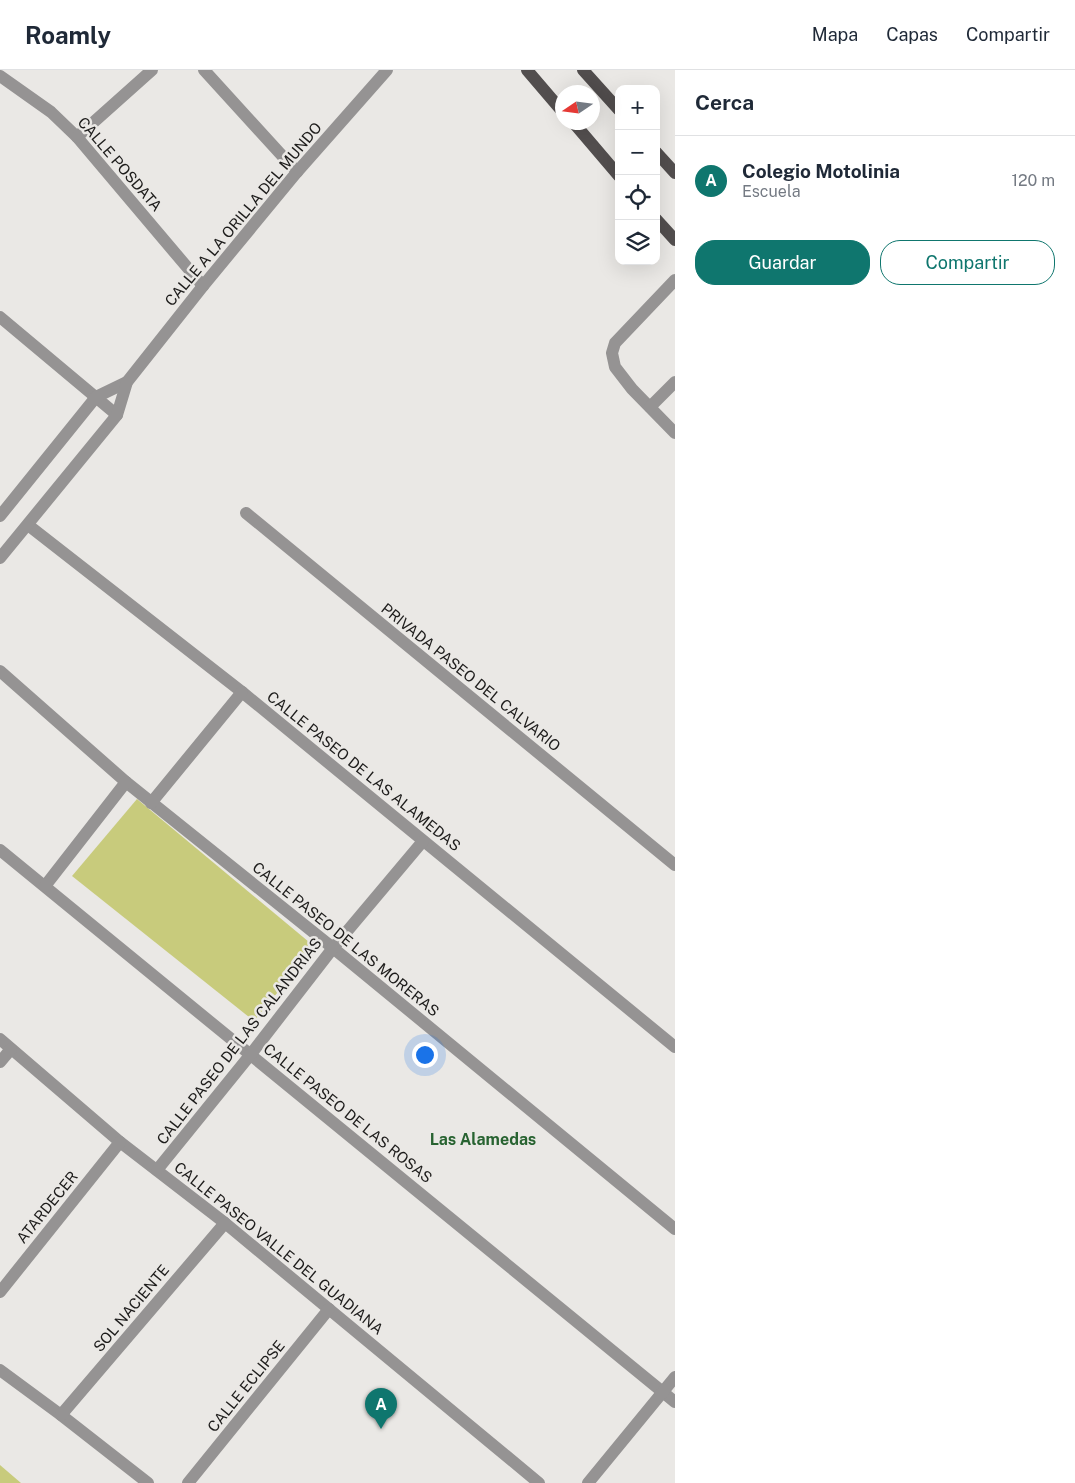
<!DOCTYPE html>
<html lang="es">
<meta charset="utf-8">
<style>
body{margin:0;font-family:"Public Sans",sans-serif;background:#f6f6f7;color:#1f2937}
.controls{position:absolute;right:15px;top:15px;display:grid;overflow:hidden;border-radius:10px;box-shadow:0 5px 20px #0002}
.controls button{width:45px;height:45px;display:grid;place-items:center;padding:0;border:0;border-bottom:1px solid #e0e1e3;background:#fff;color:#1f2937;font:25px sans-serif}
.compass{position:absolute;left:555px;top:15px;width:45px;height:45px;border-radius:50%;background:#fff;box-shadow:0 5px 20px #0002;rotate:257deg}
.you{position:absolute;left:424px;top:984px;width:18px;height:18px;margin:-12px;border:4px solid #fff;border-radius:50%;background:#1a73e8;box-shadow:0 0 0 8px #1a73e833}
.badge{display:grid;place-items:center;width:32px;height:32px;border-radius:50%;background:#0f766e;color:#fff;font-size:16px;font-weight:700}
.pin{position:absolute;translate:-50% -41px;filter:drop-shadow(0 1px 2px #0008)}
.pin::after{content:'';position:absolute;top:26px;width:18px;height:15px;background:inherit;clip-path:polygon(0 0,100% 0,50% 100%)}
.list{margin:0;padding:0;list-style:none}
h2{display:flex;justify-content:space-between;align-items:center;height:65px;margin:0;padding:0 20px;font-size:21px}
h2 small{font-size:16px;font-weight:400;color:#747a83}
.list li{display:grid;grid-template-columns:32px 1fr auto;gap:15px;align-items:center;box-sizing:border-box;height:90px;padding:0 20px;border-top:1px solid #e0e1e3}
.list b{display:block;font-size:19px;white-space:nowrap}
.list p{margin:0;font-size:16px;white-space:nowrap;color:#747a83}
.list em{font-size:16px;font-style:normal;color:#747a83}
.actions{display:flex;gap:10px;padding:15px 20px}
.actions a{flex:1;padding:11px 0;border:1px solid #0f766e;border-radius:20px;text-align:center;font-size:18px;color:#0f766e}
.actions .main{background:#0f766e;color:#fff}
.icon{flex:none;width:28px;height:28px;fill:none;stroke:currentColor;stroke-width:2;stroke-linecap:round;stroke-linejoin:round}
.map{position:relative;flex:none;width:675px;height:1413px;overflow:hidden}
header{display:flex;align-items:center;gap:30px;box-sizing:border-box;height:70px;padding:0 25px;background:#fff;border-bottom:1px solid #e0e1e3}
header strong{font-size:24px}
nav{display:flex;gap:28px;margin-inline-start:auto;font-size:18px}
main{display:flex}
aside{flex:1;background:#fff}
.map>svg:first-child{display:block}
</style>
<header>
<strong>Roamly</strong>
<nav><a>Mapa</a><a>Capas</a><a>Compartir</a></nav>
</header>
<main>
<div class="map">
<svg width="675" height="1413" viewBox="0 0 675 1413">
<rect width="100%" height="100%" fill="#eae8e5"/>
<g fill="#c8cb7c">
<polygon points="137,729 315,877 254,951 72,806"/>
<polygon points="0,1395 21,1413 0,1413"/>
</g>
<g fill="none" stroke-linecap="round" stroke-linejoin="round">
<g stroke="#959393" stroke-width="12">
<polyline points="204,0 297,102"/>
<polyline points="0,6 51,42 77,67 203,216"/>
<polyline points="77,67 152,0"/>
<polyline points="675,210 615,273 612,283 615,297 632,319 675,363"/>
<polyline points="0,247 117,345"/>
<polyline points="650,337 675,312"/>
<polyline points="246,443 675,795"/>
<polyline points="0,446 96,327 127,312"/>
<polyline points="28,455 242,622 675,977"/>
<polyline points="0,488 117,345 127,312 203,216 297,102 387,0"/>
<polyline points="0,601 126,712 333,878 675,1159"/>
<polyline points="151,733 242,622"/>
<polyline points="0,780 675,1332"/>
<polyline points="45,816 126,712"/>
<polyline points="0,969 120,1072 225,1153 539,1413"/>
<polyline points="0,992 11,979"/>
<polyline points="157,1100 251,984 333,878 423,771"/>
<polyline points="0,1222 120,1072"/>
<polyline points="0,1300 61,1345 148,1413"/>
<polyline points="61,1345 225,1153"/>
<polyline points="188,1413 329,1239"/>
<polyline points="588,1413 675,1307"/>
</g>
<g stroke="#524e4e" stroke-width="12">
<polyline points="527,0 562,41"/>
<polyline points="583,0 619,40"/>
<polyline points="573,52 619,106"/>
<polyline points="656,82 675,103"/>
<polyline points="656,149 675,170"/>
</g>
</g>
<g text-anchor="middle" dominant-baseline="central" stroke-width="5" stroke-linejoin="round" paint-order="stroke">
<g font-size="15" fill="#1d1c1b" stroke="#eae8e5">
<text transform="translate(120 94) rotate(49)">CALLE POSDATA</text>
<text transform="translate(243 144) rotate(-50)">CALLE A LA ORILLA DEL MUNDO</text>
<text transform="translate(471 607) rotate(39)">PRIVADA PASEO DEL CALVARIO</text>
<text transform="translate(364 701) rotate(39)">CALLE PASEO DE LAS ALAMEDAS</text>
<text transform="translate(346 869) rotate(39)">CALLE PASEO DE LAS MORERAS</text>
<text transform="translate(239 971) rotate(-52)">CALLE PASEO DE LAS CALANDRIAS</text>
<text transform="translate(348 1043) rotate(39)">CALLE PASEO DE LAS ROSAS</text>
<text transform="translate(47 1137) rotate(-51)">ATARDECER</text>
<text transform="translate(279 1178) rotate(39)">CALLE PASEO VALLE DEL GUADIANA</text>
<text transform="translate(131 1238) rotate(-50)">SOL NACIENTE</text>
<text transform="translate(246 1316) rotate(-51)">CALLE ECLIPSE</text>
</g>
<g font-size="16" font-weight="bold" fill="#286331" stroke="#eae8e5">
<text x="483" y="1069">Las Alamedas</text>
</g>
</g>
</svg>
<div class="controls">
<button>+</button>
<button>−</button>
<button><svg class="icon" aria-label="locate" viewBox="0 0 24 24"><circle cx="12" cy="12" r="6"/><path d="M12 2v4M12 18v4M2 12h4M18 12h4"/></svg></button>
<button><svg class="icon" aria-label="layers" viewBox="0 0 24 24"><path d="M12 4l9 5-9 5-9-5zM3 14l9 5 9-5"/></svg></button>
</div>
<svg class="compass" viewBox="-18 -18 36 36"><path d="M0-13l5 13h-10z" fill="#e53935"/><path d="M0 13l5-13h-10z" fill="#747a83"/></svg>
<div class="you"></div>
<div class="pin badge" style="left:381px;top:1359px">A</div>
</div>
<aside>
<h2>Cerca<small></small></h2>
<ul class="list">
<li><span class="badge">A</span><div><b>Colegio Motolinia</b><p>Escuela</p></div><em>120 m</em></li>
</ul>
<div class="actions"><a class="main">Guardar</a><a>Compartir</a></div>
</aside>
</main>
